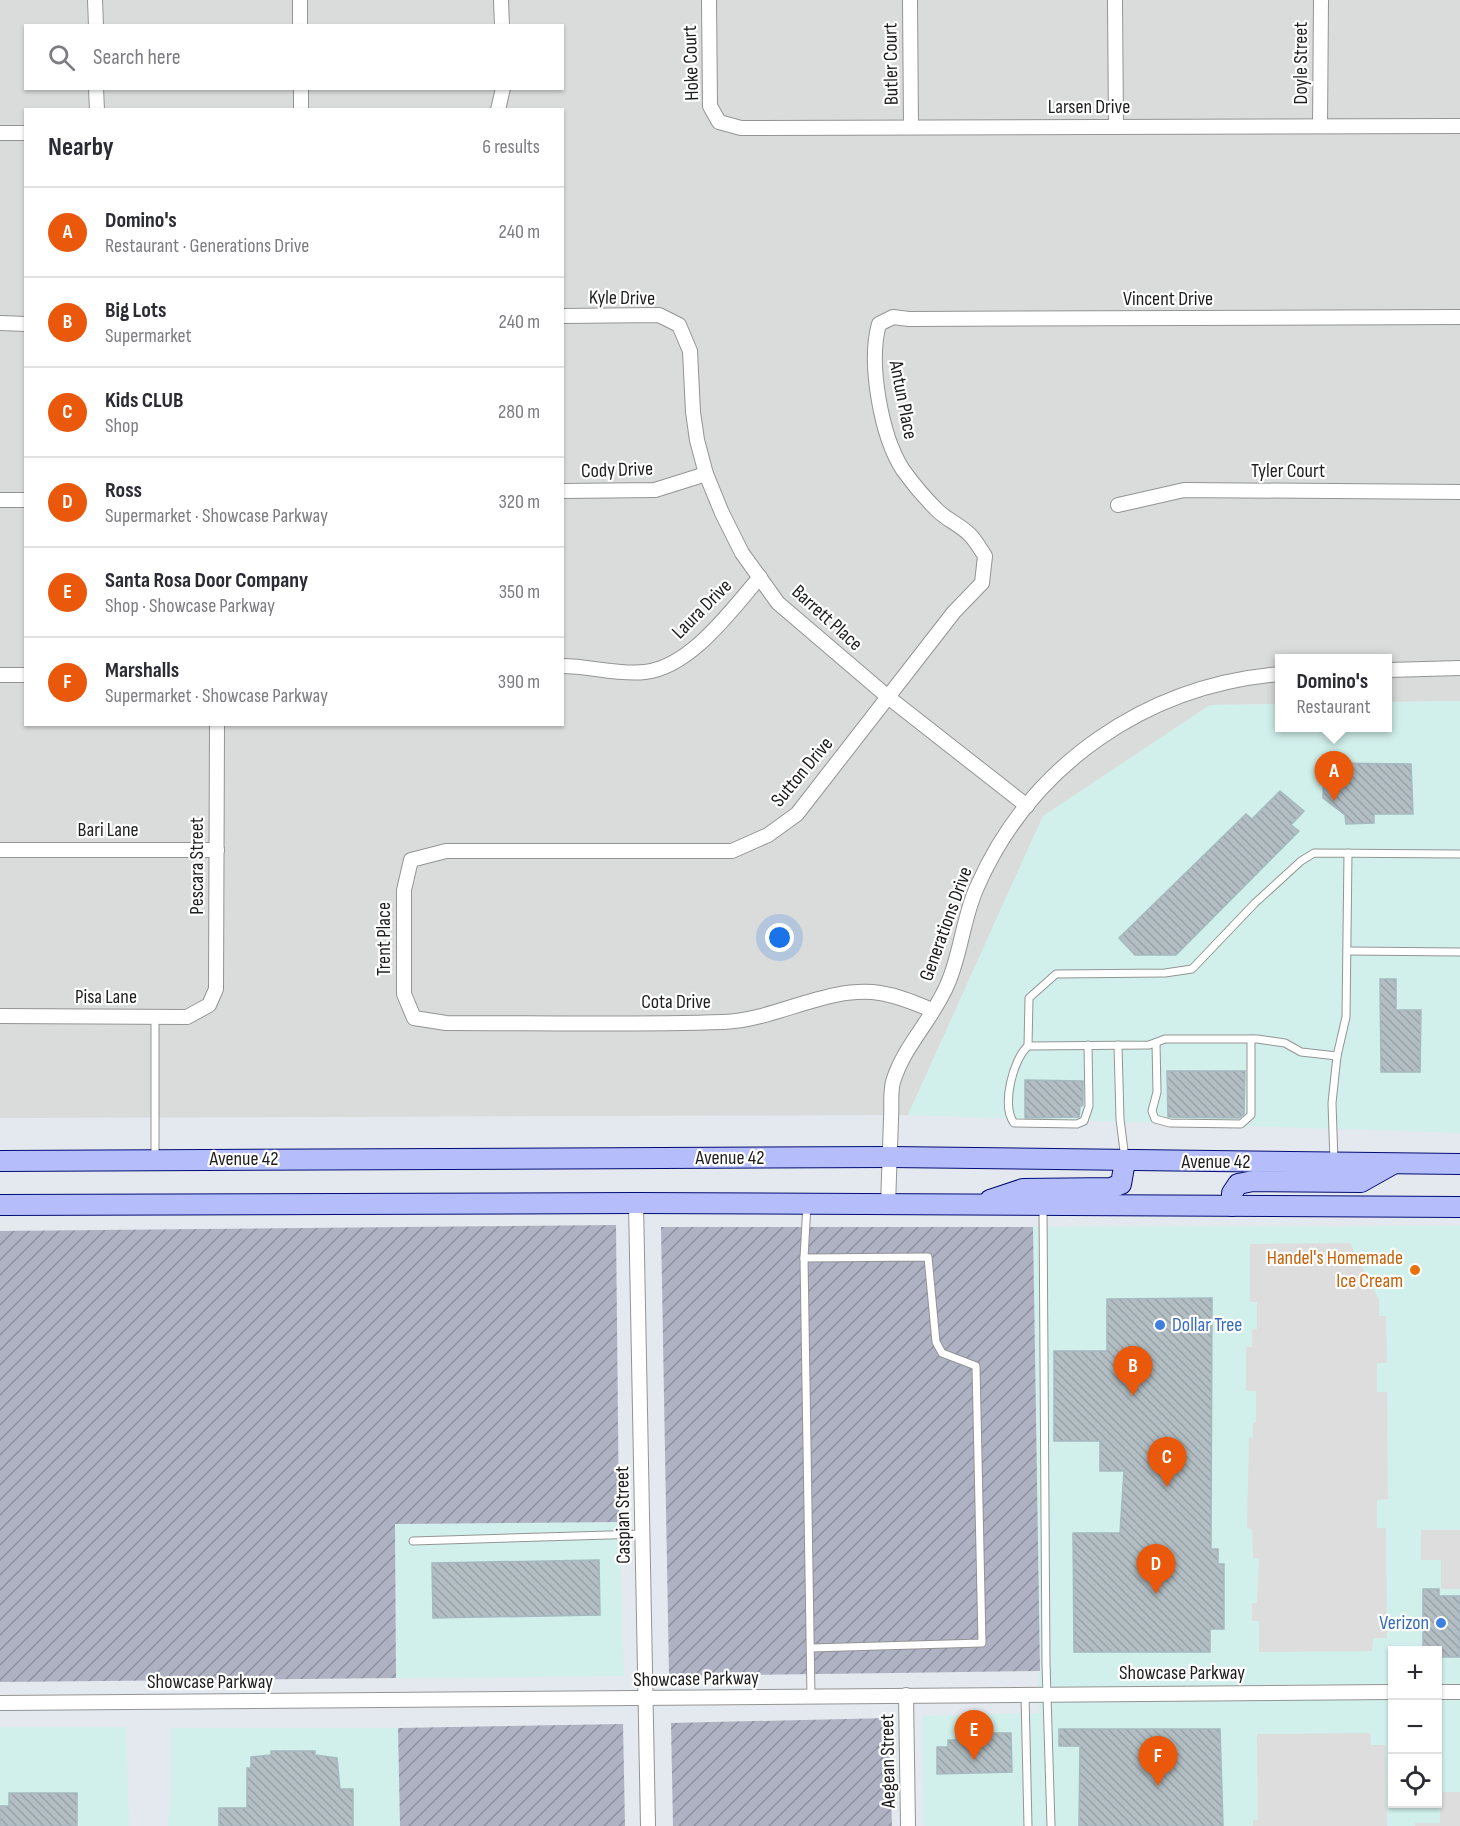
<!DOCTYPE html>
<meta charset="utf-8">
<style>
body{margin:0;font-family:"Sofia Sans Condensed",sans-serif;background:#f7f7f7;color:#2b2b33}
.controls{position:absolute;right:18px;bottom:18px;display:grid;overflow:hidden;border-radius:0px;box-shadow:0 2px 4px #0004}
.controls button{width:54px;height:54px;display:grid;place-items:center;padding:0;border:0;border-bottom:2px solid #e1e1e2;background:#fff;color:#2b2b33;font:30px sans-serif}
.you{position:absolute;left:780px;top:938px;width:21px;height:21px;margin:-15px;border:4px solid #fff;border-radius:50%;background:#1a73e8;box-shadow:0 0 0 9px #1a73e833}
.badge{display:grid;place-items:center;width:39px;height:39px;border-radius:50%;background:#ea580c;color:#fff;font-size:20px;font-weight:700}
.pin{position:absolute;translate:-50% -50px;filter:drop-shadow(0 2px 3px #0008)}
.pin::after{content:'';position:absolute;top:32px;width:21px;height:18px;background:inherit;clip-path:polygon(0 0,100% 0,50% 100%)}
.popup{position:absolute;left:1275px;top:654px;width:117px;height:78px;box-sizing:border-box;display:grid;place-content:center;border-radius:0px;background:#fff;filter:drop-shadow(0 2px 4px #0005);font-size:20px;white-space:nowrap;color:#7c7c81}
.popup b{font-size:22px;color:#2b2b33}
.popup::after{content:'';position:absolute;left:50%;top:100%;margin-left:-12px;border:12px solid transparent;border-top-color:#fff}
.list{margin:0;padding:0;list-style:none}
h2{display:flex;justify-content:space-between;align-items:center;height:78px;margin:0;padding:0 24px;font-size:26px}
h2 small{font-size:20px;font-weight:400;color:#7c7c81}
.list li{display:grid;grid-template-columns:39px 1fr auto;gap:18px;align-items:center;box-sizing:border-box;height:90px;padding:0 24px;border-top:2px solid #e1e1e2}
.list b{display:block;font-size:22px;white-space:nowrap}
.list p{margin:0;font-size:20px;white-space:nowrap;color:#7c7c81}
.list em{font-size:20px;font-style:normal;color:#7c7c81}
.icon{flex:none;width:33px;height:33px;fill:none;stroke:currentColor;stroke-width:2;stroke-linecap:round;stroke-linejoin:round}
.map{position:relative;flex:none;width:1460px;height:1826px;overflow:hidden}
.search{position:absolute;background:#fff;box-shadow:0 2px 4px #0004;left:24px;top:24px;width:540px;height:66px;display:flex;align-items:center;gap:15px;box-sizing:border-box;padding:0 21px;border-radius:0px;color:#7c7c81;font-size:22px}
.panel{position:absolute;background:#fff;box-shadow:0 2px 4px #0004;left:24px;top:108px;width:540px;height:618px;border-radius:0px}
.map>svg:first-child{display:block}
</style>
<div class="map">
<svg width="1460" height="1826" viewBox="0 0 1460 1826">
<defs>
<pattern id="construction-furrows" width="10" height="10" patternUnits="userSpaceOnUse" patternTransform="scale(1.5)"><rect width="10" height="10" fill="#aeb2c3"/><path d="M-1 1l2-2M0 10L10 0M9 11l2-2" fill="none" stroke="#8d909e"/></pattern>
<pattern id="building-back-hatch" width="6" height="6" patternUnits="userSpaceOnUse" patternTransform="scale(1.5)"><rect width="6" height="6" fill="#b2bec3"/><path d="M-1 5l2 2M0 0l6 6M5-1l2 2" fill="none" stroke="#99a3a7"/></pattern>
</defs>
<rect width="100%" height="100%" fill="#e3e9ee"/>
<path fill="#dadbdb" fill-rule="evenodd" d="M0 0H1460V701L1388 702V658H1280V704L1210 705 1043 816 908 1115 0 1118ZM26 26H562V88H26ZM26 110H562V724H26Z"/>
<g fill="#d1f0eb" fill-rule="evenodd">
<polygon points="1460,701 1460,1133 908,1115 1043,816 1210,705 1280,704 1280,728 1388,728 1388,702"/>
<path d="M1460 1226V1826H924L922 1716 1039 1713 1033 1227ZM1392 1650H1438V1804H1392Z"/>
<polygon points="619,1522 624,1676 396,1678 395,1524"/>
<polygon points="0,1727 126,1727 129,1826 0,1826"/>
<polygon points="171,1728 398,1728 400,1826 168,1826 171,1792"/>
</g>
<g fill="url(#construction-furrows)">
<polygon points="616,1225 619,1522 395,1524 396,1678 0,1682 0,1231"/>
<polygon points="661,1227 1033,1227 1040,1671 669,1676"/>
<polygon points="889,1718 892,1826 673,1826 671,1723"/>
<polygon points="623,1724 625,1826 400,1826 398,1728"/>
</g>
<g fill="#ddd">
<polygon points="1350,1243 1379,1300 1379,1316 1386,1316 1387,1363 1377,1363 1377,1392 1387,1392 1388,1499 1377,1500 1377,1528 1386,1528 1387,1638 1373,1638 1372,1651 1259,1652 1259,1621 1252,1621 1252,1603 1257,1603 1259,1558 1253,1558 1252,1529 1247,1528 1249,1438 1253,1437 1253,1422 1256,1422 1256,1391 1246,1391 1246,1347 1252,1347 1252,1330 1257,1329 1257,1302 1250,1302 1250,1244"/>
<polygon points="1421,1530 1460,1530 1460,1589 1441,1589 1441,1560 1421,1560"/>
<polygon points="1370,1733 1371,1745 1386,1745 1387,1826 1253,1826 1253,1820 1258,1820 1257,1734"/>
<polygon points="1440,1792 1460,1792 1460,1826 1415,1826 1415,1823 1440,1823"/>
</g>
<g fill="url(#building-back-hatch)" stroke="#a5b9c0" stroke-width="1.5">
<polygon points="1324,763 1411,764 1413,814 1374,814 1374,823 1346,824 1345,815 1323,798"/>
<polygon points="1280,791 1304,811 1291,825 1299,831 1176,955 1135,955 1119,938 1246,814 1252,819"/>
<polygon points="1380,979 1396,979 1396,1010 1421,1010 1420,1072 1381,1072"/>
<polygon points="1167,1071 1245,1071 1244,1114 1239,1118 1168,1117"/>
<polygon points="1025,1080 1083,1081 1083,1105 1080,1107 1079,1117 1025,1118"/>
<polygon points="1212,1298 1211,1549 1218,1549 1218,1564 1224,1564 1224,1629 1210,1629 1210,1652 1074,1652 1073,1533 1120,1533 1124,1471 1100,1471 1100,1441 1054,1441 1054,1351 1107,1351 1107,1299"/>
<polygon points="599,1560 600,1615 433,1618 432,1563"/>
<polygon points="1423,1589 1439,1589 1439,1596 1460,1596 1460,1657 1437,1657 1437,1650 1423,1650"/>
<polygon points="1059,1729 1220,1729 1223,1826 1079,1826 1080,1746 1059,1746"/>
<polygon points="956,1733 1011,1733 1012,1772 937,1774 937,1747 948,1747 948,1740 956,1740"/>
<polygon points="271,1751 315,1751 315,1755 337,1758 340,1789 353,1789 353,1826 219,1826 219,1808 247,1808 247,1768 251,1768 251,1757 271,1755"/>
<polygon points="9,1793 77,1793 77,1826 0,1826 0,1806 9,1806"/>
</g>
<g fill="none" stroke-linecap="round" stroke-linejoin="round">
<defs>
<g id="service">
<polyline points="1348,951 1460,952"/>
<polyline points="1156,1043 1157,1092 1152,1111 1155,1119 1170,1123 1241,1124 1251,1115 1251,1039"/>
<polyline points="1118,1045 1120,1119 1125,1159"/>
<path d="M1028 1046C1013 1059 1001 1106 1014 1123L1077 1124 1084 1121 1089 1106 1088 1045"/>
<polyline points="1337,1056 1301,1052 1285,1043 1257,1039 1165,1039 1149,1045 1028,1046 1029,998 1056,974 1165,973 1192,969 1255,903 1301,861 1314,853 1460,854"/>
<polyline points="155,1158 155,1017"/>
<polyline points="1334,1161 1332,1103 1337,1056 1346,1017 1348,853"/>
<polyline points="807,1204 804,1258 811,1697"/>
<polyline points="1043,1208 1046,1663 1051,1826"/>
<polyline points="804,1258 928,1257 936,1342 942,1353 976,1366 982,1643 811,1648"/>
<polyline points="413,1541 643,1534"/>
<polyline points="1025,1694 1028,1826"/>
</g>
<g id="minor">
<polyline points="95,0 96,26"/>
<polyline points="300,0 300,26"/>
<polyline points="501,0 502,26"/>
<polyline points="709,0 710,106 719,122 741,128 1460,126"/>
<polyline points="910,0 911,127"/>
<polyline points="1115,0 1116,127"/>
<polyline points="96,88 97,110"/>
<polyline points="301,88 301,110"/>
<polyline points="498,110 503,88"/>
<polyline points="1320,126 1321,0"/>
<polyline points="0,133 26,133"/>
<polyline points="562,316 659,315 679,325 690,351 693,412 697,440 706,474 722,513 742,553 778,603 888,697 1027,806"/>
<polyline points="0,323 26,324"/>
<polyline points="562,491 655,490 706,474"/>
<polyline points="0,500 26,500"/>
<polyline points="1118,505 1184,490 1460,492"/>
<path d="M562 666C590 666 617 675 645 672 691 667 732 609 760 577"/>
<polyline points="1388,670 1460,668"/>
<polyline points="0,675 26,675"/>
<polyline points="0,850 217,850"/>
<path d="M932 1010C915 1003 899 996 880 993 828 985 776 1020 724 1022 632 1025 539 1023 446 1023L414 1018 404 994V890L411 860 446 851H732L768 835 797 814 954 612 982 583 985 556C980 549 975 539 969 534 959 524 945 519 936 509 924 497 913 484 903 470 881 436 868 363 879 324L893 317 909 319 1460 317"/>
<polyline points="0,1016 187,1017 209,1005 216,989 217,724"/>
<polyline points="636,1203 648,1826"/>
<path d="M888 1205C889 1176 890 1147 891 1119 892 1107 890 1093 893 1082 904 1045 934 1018 948 983 961 953 963 918 977 887 1031 764 1147 685 1280 674"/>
<polyline points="1438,1692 1460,1692"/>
<polyline points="906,1695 908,1826"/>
<polyline points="0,1703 1392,1692"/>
</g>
<g id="secondary">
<polyline points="0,1161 890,1157 1460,1164"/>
<polyline points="990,1200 1023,1189 1111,1188 1121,1184 1125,1161"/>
<polyline points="0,1205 636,1203 1460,1207"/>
<polyline points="1232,1206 1232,1193 1238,1184 1253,1181 1361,1182 1393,1164"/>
</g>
</defs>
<use href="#service" stroke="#949494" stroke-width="9"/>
<use href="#minor" stroke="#949494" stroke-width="16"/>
<use href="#secondary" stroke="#040c74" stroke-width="22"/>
<use href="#service" stroke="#fff" stroke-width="7"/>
<use href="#minor" stroke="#fff" stroke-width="14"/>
<use href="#secondary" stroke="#b5befa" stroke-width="20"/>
</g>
<circle fill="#e8710a" stroke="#fff" stroke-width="2" cx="1415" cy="1270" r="6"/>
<g fill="#3f7fe0" stroke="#fff" stroke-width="2">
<circle cx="1160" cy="1325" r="6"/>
<circle cx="1441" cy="1623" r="6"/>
</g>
<g text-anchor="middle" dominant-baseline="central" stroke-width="4.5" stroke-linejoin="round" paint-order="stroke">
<g font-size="20" fill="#1d1d1d" stroke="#fff">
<text transform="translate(691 63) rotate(-92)">Hoke Court</text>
<text transform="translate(1301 63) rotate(-90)">Doyle Street</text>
<text transform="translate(891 64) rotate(-91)">Butler Court</text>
<text x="1089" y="107">Larsen Drive</text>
<text transform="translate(622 298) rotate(1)">Kyle Drive</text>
<text x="1168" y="299">Vincent Drive</text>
<text transform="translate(903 400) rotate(79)">Antun Place</text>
<text transform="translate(617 470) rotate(-2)">Cody Drive</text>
<text x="1288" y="471">Tyler Court</text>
<text transform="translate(702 609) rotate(-45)">Laura Drive</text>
<text transform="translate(827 618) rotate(42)">Barrett Place</text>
<text transform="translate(802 772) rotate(-50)">Sutton Drive</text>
<text x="108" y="830">Bari Lane</text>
<text transform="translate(197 866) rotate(-90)">Pescara Street</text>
<text transform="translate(946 924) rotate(-70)">Generations Drive</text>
<text transform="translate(384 939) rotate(-90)">Trent Place</text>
<text x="106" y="997">Pisa Lane</text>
<text x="676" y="1002">Cota Drive</text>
<text x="730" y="1158">Avenue 42</text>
<text x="244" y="1159">Avenue 42</text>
<text x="1216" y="1162">Avenue 42</text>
<text transform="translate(623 1515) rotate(-91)">Caspian Street</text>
<text x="1182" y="1673">Showcase Parkway</text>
<text transform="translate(696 1679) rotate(-1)">Showcase Parkway</text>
<text x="210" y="1682">Showcase Parkway</text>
<text transform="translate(888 1761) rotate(-91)">Aegean Street</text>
</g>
<g font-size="20" fill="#c56008" stroke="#fff" text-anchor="end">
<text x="1403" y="1258">Handel's Homemade<tspan x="1403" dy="23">Ice Cream</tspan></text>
</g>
<g font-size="20" fill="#366cbe" stroke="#fff" text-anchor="start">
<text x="1172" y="1325">Dollar Tree</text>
<text x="1429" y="1623" text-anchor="end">Verizon</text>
</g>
</g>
</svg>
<div class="controls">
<button>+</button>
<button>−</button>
<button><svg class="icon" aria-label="locate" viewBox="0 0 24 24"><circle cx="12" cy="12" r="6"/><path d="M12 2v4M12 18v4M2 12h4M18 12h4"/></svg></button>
</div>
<div class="you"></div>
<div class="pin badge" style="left:1334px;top:801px">A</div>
<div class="popup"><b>Domino's</b>Restaurant</div>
<div class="pin badge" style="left:1133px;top:1396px">B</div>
<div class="pin badge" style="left:1167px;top:1487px">C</div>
<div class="pin badge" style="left:1156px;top:1594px">D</div>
<div class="pin badge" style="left:974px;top:1760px">E</div>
<div class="pin badge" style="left:1158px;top:1786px">F</div>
<div class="search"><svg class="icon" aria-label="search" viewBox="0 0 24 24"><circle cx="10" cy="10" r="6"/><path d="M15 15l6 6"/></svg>Search here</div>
<section class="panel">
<h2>Nearby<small>6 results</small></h2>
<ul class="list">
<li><span class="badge">A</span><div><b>Domino's</b><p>Restaurant · Generations Drive</p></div><em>240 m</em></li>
<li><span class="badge">B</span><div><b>Big Lots</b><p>Supermarket</p></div><em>240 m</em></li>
<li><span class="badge">C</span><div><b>Kids CLUB</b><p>Shop</p></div><em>280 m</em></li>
<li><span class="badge">D</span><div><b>Ross</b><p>Supermarket · Showcase Parkway</p></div><em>320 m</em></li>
<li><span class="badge">E</span><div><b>Santa Rosa Door Company</b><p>Shop · Showcase Parkway</p></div><em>350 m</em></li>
<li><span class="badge">F</span><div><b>Marshalls</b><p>Supermarket · Showcase Parkway</p></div><em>390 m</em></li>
</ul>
</section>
</div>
